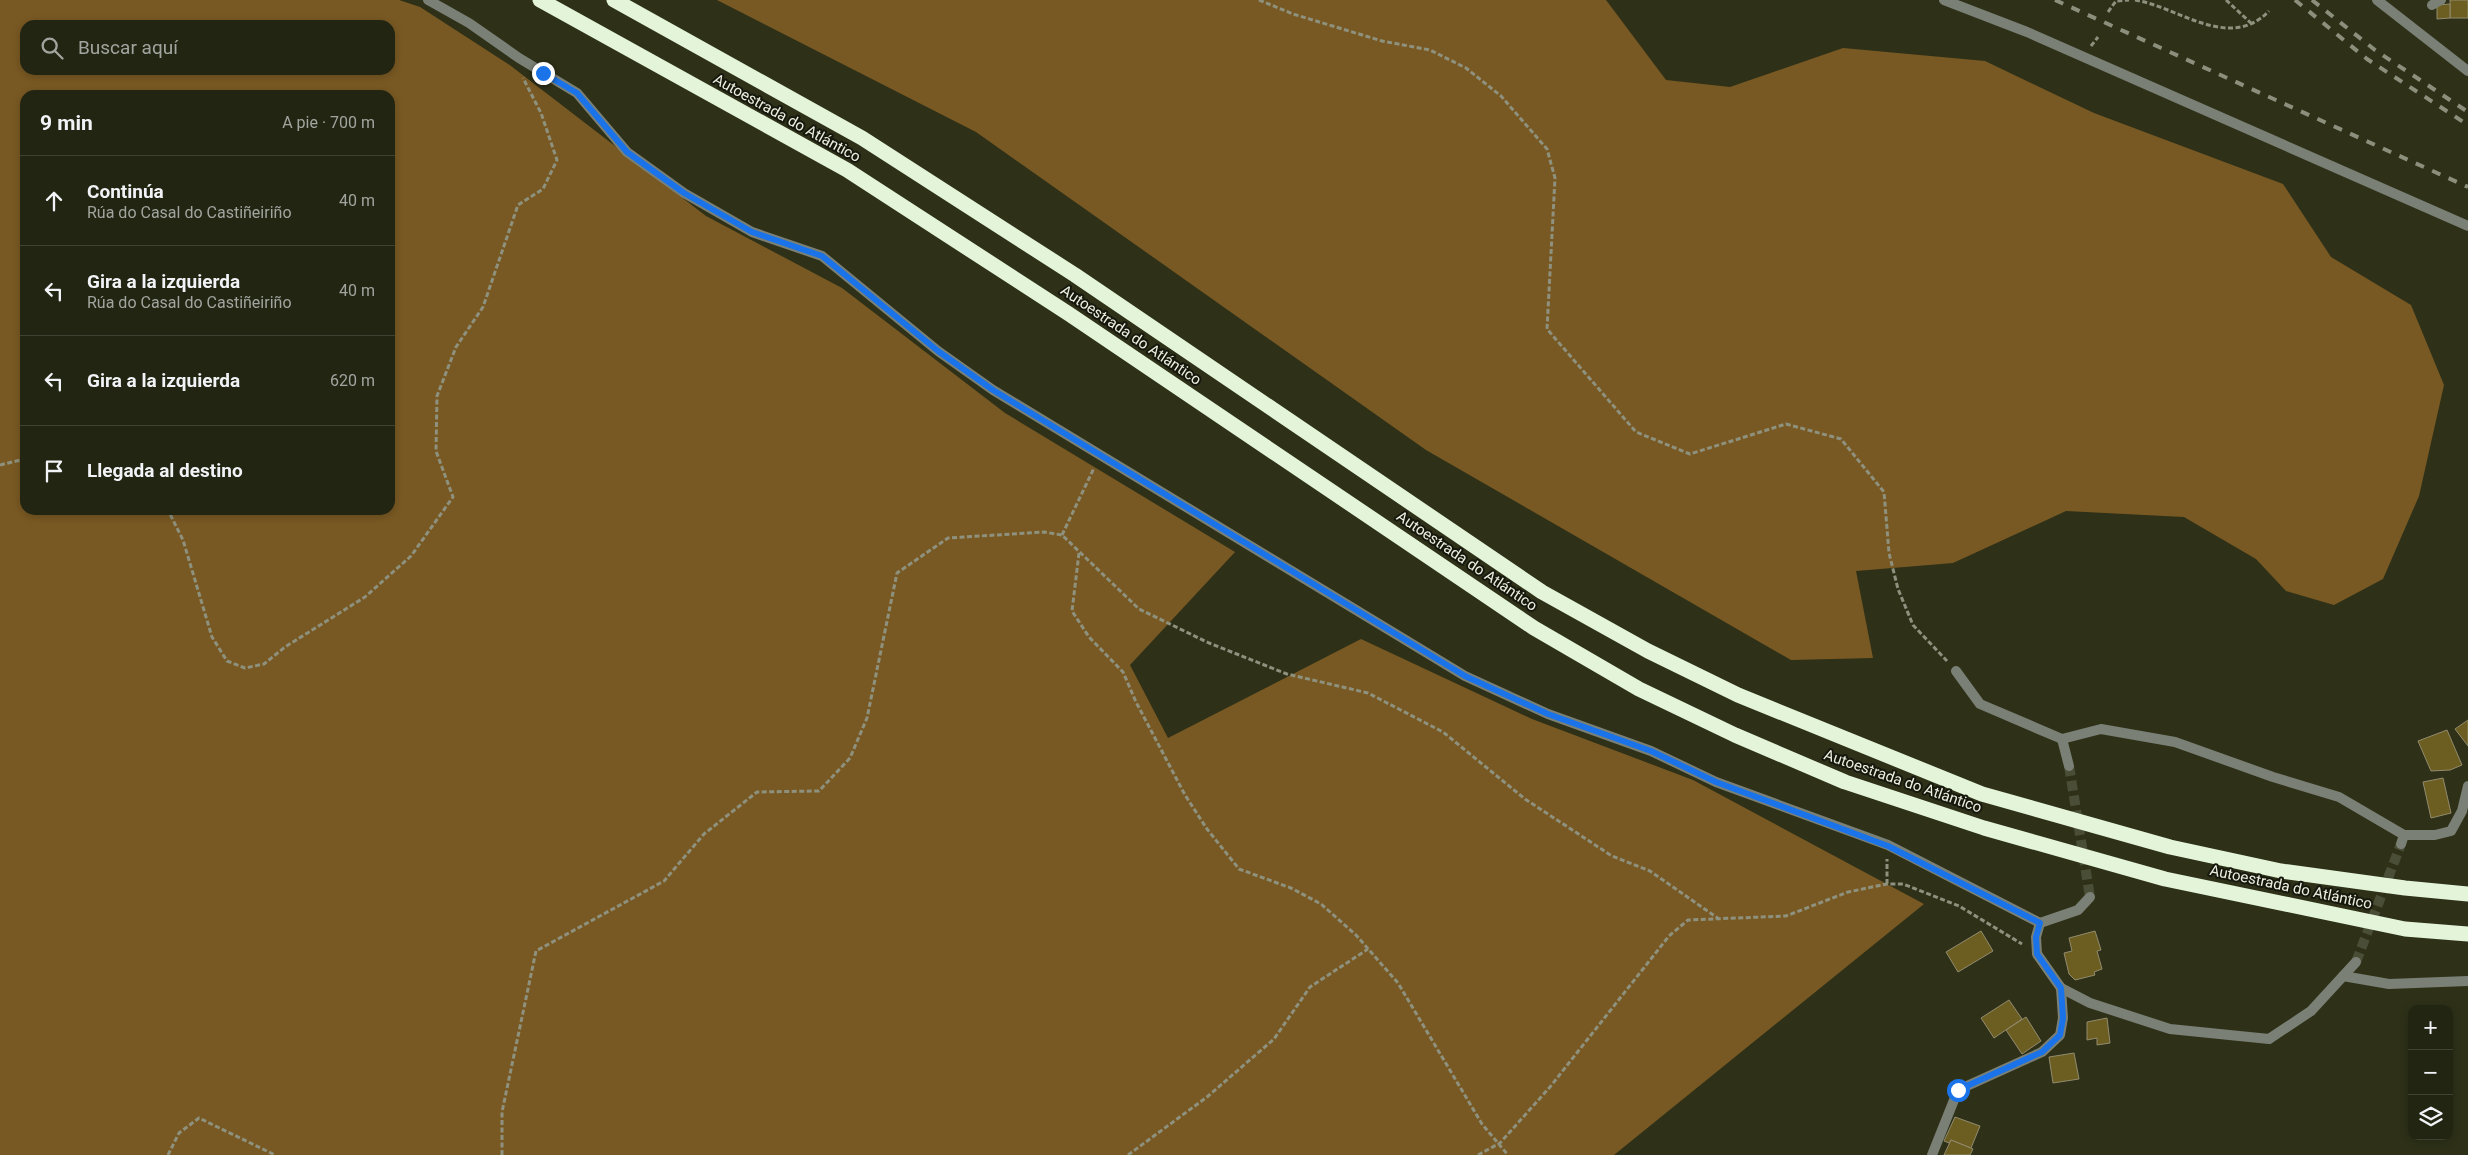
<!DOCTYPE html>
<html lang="es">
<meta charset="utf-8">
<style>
body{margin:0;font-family:Roboto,sans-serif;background:#2a2d1b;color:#f1f3f6}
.controls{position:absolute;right:15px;bottom:15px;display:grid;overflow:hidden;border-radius:10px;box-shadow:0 2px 8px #0003}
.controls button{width:45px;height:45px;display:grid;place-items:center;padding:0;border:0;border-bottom:1px solid #3f4232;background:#222512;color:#f1f3f6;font:25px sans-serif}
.stop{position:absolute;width:15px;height:15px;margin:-11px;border:4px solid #1a73e8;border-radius:50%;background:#fff}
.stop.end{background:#1a73e8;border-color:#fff;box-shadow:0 1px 5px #0008}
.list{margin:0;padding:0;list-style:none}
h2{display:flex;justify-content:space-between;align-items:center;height:65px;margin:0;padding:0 20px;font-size:21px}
h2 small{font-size:16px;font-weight:400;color:#a2a59f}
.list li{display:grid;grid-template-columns:32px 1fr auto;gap:15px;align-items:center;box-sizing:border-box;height:90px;padding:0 20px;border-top:1px solid #3f4232}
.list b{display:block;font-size:19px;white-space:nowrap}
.list p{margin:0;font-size:16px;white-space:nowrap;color:#a2a59f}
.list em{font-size:16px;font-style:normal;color:#a2a59f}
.icon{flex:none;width:28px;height:28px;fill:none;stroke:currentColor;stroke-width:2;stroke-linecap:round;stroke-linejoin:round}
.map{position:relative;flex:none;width:2468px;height:1155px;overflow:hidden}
.search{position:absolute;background:#222512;box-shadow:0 2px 8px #0003;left:20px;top:20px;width:375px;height:55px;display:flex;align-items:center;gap:12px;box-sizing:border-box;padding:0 18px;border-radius:15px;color:#a2a59f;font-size:19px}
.panel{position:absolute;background:#222512;box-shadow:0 2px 8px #0003;left:20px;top:90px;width:375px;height:425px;border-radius:15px}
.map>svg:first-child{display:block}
</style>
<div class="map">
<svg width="2468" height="1155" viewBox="0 0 2468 1155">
<rect width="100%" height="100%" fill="#2e3118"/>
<g fill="#795923" fill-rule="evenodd">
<path d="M0 0H399L420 7 511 66 706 216 842 288 1005 413 1235 552 1130 665 1168 738 1361 639 1532 719 1693 780 1924 904 1614 1155H0ZM25 25H390V70H25ZM25 95H390V510H25Z"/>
<polygon points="717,0 1606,0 1666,80 1730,87 1843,48 1985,61 2094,113 2283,184 2331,257 2411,305 2444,385 2419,496 2383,579 2334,605 2286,591 2256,559 2184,517 2066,511 1953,563 1856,571 1873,658 1791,660 1426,450 976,132"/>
</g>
<g fill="#6c5e21" stroke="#928b6f">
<rect x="2450" y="0" width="18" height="18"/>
<polygon points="2450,4 2450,18 2437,19 2437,5"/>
<polygon points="2468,720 2468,746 2455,729"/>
<polygon points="2447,730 2462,765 2450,770 2431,771 2418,741"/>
<polygon points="2443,778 2451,813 2431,818 2423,782"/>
<polygon points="1981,931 1993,951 1958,972 1946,952"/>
<polygon points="2095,931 2101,950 2097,951 2102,969 2094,972 2095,975 2075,980 2069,974 2064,953 2072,951 2069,938"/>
<polygon points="2009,1000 2022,1019 1994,1038 1981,1018"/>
<polygon points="2026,1017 2041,1041 2022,1054 2006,1030"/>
<polygon points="2107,1018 2110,1043 2097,1045 2097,1038 2087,1040 2087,1022"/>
<polygon points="2074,1053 2079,1079 2053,1083 2049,1057"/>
<polygon points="1955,1117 1980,1126 1971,1148 1951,1140 1949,1143 1944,1141"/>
<polygon points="1951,1140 1973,1149 1970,1155 1944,1155"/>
</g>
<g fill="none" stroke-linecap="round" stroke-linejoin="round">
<g stroke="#4b4e36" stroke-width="10" stroke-dasharray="10 5" stroke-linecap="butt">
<polyline points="2069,766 2090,897"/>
<polyline points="2356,962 2401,844"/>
</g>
<g stroke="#8e917d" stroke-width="3" stroke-dasharray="5 2.5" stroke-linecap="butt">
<polyline points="1259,0 1293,14 1382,41 1430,50 1466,68 1501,96 1547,149 1555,178 1547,329 1636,432 1690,454 1786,424 1841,439 1884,492 1889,553 1898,589 1913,625 1947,661"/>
<path d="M2135 0C2179 7 2229 52 2269 11"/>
<polyline points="2226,0 2252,24"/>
<polyline points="2108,12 2116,1 2129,0"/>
<polyline points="2091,46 2098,37"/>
<polyline points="0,465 25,459"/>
<polyline points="165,510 169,512 183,540 212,637 227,661 245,668 264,664 285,647 365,597 411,556 453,497 436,451 437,396 456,347 483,307 518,205 543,189 557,160 541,113 523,78"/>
<polyline points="1062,535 1094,468"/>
<polyline points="1079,553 1072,611 1089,637 1123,672 1136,702 1185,795 1207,829 1239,869 1291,888 1321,904 1356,935 1398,983 1482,1124 1508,1155"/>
<polyline points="1887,884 1887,859"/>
<polyline points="168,1155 179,1133 199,1118 275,1155"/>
<polyline points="502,1155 502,1112 536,951 664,881 704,834 757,792 819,791 850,758 867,718 897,573 948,538 1044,532 1062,535 1139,609 1209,643 1287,674 1368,693 1443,732 1525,799 1612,856 1650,871 1719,919"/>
<polyline points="1128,1155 1207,1097 1274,1039 1310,987 1368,949"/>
<polyline points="1478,1155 1500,1143 1550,1087 1669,936 1688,920 1786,916 1848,892 1887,884 1903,884 1959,906 2022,944"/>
</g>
<g stroke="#7a8075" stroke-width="10">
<polyline points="428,0 469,23 519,58 577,93 627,152 684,193 752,232 822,256 938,351 993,390 1465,676 1548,714 1651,751 1716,782 1888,845 2040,923"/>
<polyline points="1944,0 2027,32 2468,226"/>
<polyline points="2377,0 2468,71"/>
<polyline points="2432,5 2441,0"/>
<polyline points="1956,671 1980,704 2062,739 2101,729 2175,742 2273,777 2339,797 2404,835"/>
<polyline points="2062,739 2069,766"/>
<polyline points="2404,835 2435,835 2451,831 2462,811 2468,786"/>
<polyline points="2401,844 2404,835"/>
<polyline points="2343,976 2389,984 2468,981"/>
<polyline points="2061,988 2090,1003 2170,1029 2269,1039 2311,1011 2356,962"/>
<polyline points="1932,1155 1958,1090 2042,1052 2060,1035 2063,1018 2061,988 2037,954 2036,937 2040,923 2078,910 2090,897"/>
</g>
<g stroke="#e3f4d8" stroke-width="15">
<polyline points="540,0 847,170 1069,314 1534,628 1639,689 1735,735 1845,782 1984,828 2165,879 2405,929 2468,934"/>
<polyline points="614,0 862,138 1075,275 1542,592 1648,651 1738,695 1982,794 2170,847 2281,871 2405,888 2468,894"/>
</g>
<g stroke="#8c8f7b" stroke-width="4" stroke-dasharray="9 9" stroke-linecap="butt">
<polyline points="2055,0 2468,187"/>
<polyline points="2295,0 2367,59 2468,125"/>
<polyline points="2312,0 2375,50 2468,112"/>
</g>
</g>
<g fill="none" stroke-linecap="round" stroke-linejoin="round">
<polyline stroke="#1a73e8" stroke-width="6" points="543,73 577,93 627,152 684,193 752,232 822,256 938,351 993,390 1465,676 1548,714 1651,751 1716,782 1888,846 2040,923 2036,937 2037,954 2061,988 2063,1018 2060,1035 2042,1052 1958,1090"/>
</g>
<g text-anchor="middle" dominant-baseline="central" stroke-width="4" stroke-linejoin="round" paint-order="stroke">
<g font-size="15" fill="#edf0e0" stroke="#16180d">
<text transform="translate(787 118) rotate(29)">Autoestrada do Atlántico</text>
<text transform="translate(1131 335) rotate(34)">Autoestrada do Atlántico</text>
<text transform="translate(1467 561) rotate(34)">Autoestrada do Atlántico</text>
<text transform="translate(1903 781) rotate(19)">Autoestrada do Atlántico</text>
<text transform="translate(2291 887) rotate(12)">Autoestrada do Atlántico</text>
</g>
</g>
</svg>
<div class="controls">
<button>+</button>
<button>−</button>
<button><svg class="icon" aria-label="layers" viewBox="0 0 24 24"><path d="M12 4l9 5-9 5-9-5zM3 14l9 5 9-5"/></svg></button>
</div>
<div class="stop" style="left:1958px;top:1090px"></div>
<div class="stop end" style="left:543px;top:73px"></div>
<div class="search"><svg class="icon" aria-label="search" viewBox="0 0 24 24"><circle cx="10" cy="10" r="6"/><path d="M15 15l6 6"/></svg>Buscar aquí</div>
<section class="panel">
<h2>9 min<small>A pie · 700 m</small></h2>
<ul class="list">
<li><svg class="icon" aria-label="ahead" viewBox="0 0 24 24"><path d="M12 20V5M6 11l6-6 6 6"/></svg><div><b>Continúa</b><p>Rúa do Casal do Castiñeiriño</p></div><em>40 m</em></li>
<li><svg class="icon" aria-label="left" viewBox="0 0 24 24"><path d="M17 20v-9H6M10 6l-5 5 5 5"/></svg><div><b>Gira a la izquierda</b><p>Rúa do Casal do Castiñeiriño</p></div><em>40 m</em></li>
<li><svg class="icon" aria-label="left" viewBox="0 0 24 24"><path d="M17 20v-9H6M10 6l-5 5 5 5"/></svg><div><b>Gira a la izquierda</b></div><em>620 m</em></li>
<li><svg class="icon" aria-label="arrive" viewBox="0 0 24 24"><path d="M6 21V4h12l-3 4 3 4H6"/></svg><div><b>Llegada al destino</b></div></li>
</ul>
</section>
</div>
